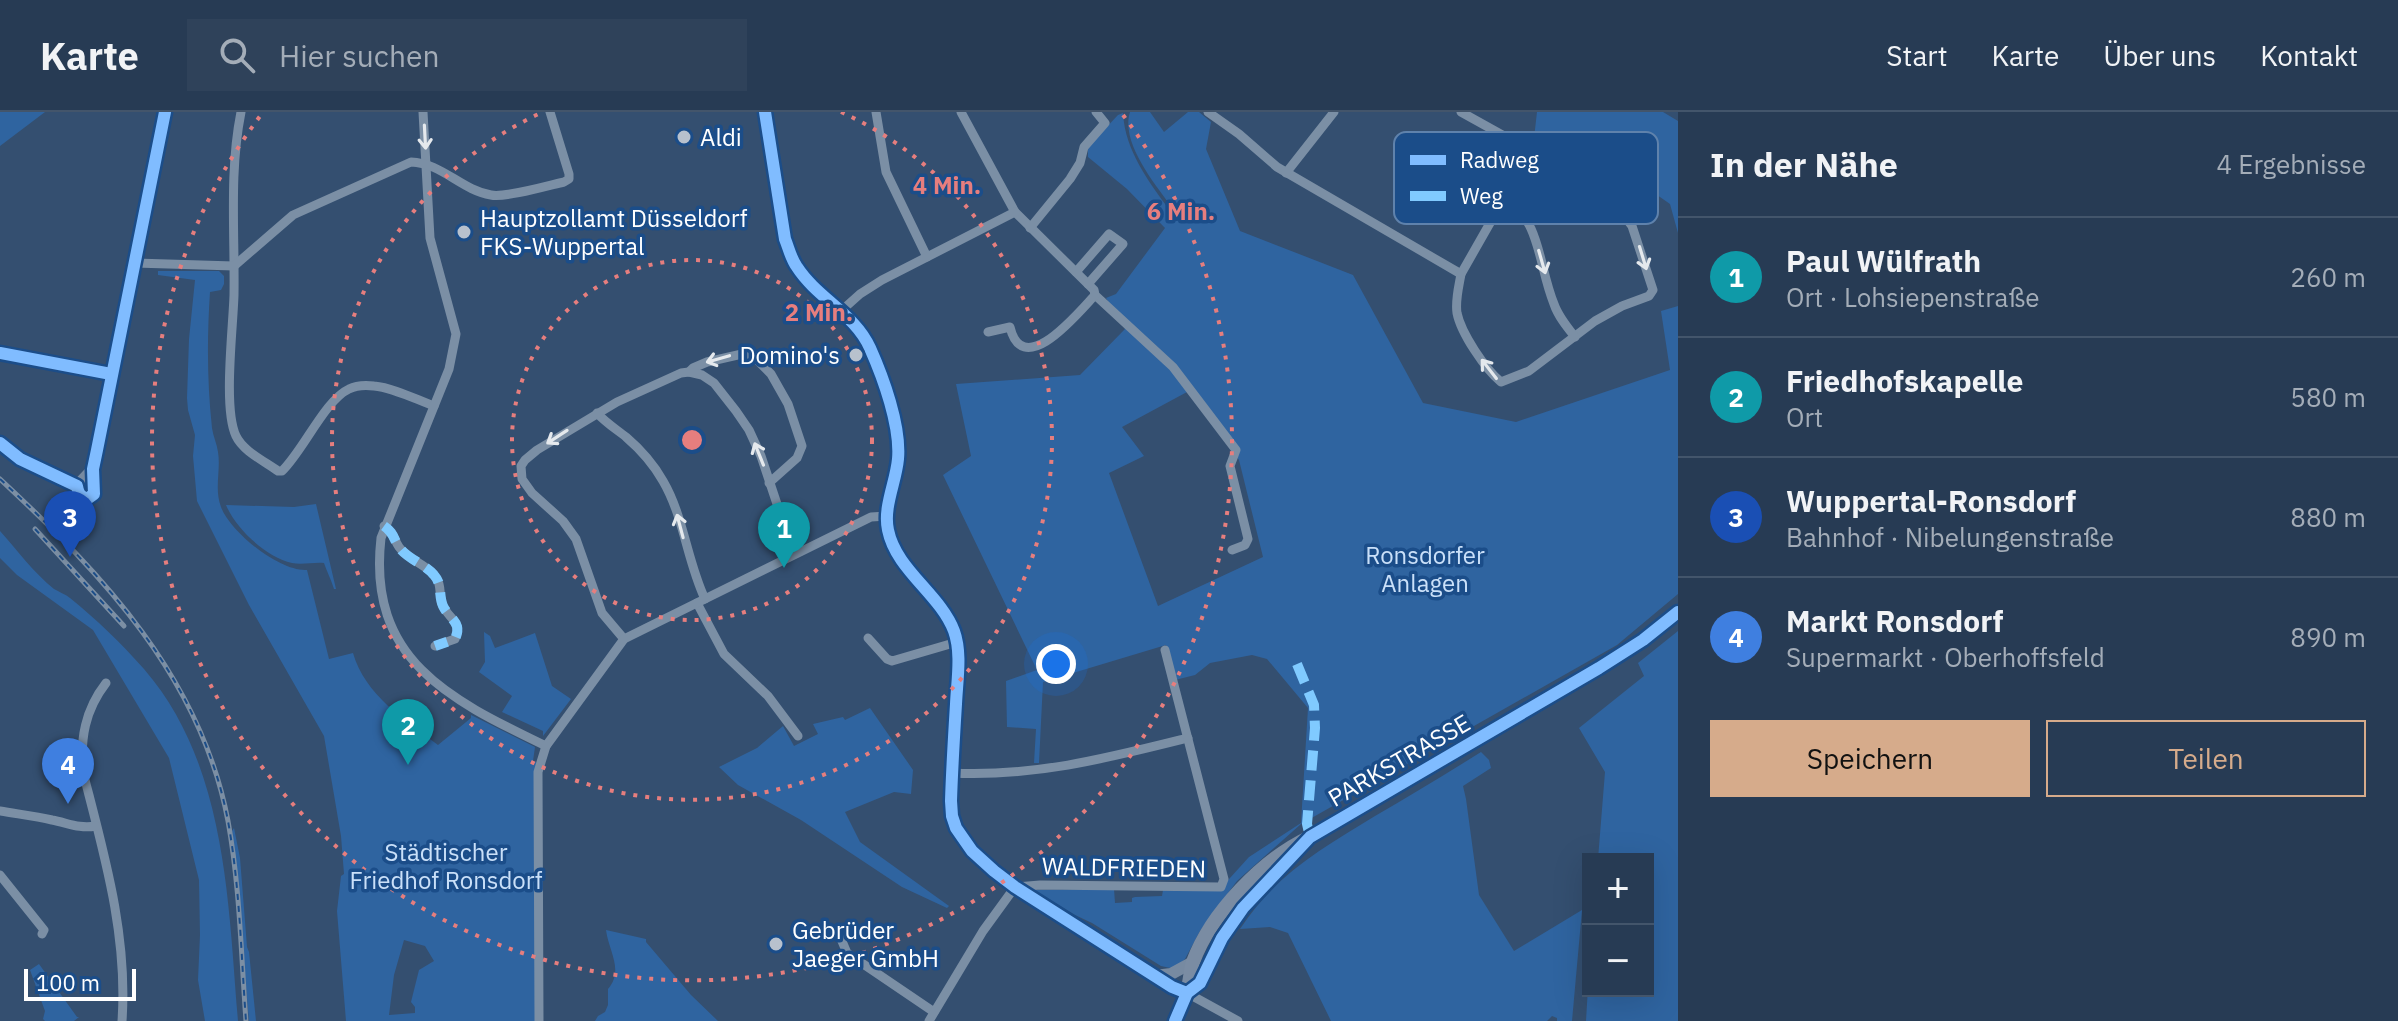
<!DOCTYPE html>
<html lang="de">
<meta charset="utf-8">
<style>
body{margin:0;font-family:"IBM Plex Sans",sans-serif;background:#2f425a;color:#f1f3f6}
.controls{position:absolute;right:24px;bottom:24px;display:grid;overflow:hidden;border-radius:0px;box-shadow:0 8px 32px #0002}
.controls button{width:72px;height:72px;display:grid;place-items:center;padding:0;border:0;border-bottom:2px solid #43556b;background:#273b54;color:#f1f3f6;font:40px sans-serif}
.scale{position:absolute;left:24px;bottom:20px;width:112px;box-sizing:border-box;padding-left:8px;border:4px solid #fff;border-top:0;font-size:22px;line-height:28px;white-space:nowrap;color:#fff;-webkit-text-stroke:6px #1b4d89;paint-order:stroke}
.you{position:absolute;left:1056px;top:552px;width:28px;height:28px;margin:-20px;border:6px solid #fff;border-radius:50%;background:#1a73e8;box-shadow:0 0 0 12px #1a73e833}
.badge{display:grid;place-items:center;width:52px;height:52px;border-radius:50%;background:#d6ab8b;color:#fff;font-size:26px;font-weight:700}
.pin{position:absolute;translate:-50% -66px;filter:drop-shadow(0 2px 4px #0008)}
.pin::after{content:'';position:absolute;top:42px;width:28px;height:24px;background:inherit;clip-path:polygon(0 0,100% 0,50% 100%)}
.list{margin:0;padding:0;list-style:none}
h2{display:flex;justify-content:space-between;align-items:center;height:104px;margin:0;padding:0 32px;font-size:34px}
h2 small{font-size:26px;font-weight:400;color:#a4adb8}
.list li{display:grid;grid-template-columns:52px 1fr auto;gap:24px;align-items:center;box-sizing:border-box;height:120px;padding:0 32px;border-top:2px solid #43556b}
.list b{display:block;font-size:30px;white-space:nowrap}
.list p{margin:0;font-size:26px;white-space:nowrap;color:#a4adb8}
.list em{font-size:26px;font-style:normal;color:#a4adb8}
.actions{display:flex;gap:16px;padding:24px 32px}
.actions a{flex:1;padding:18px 0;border:2px solid #d6ab8b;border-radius:0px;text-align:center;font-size:28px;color:#d6ab8b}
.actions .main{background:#d6ab8b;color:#111}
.icon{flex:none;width:44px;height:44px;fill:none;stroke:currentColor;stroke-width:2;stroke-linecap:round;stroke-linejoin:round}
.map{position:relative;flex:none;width:1678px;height:909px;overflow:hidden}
header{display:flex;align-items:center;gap:48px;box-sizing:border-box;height:112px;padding:0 40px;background:#273b54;border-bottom:2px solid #43556b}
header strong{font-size:38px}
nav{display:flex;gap:44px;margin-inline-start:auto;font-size:28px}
.search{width:560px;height:72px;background:#2f425a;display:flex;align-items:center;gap:20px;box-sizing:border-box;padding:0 28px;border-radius:0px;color:#a4adb8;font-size:30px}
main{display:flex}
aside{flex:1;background:#273b54}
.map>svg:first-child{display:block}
</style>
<header>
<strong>Karte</strong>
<div class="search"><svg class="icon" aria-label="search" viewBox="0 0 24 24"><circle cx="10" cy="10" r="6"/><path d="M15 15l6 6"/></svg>Hier suchen</div>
<nav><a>Start</a><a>Karte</a><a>Über uns</a><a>Kontakt</a></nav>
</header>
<main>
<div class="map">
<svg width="1678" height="909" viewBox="0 0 1678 909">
<rect width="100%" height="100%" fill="#344f70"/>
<g fill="#2f64a0" fill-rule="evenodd">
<polygon points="0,0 45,0 0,34"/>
<path d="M1130 0H1150L1164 20 1188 0H1199L1211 10 1206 37 1240 119 1353 163 1423 291 1516 310 1670 258 1661 199 1678 194V482L1617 533 1301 712 1237 769 1200 819 1185 847 1178 854 1170 856 1161 854 1092 811 1075 803 1034 778 1114 777 1115 791 1132 790V786L1135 785 1162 784 1163 778 1214 779 1220 777 1249 745 1301 711 1308 596 1267 547 1252 543 1210 551 1195 563 1175 568 1166 533 1043 570 1039 651H1034L1036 617 1007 615 1006 569 1037 558 943 363 971 344 956 272 1080 263 1125 217 1106 186 1116 182 1165 116 1127 77 1088 45V35L1118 3 1123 1C1125 39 1149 70 1171 100L1173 97C1156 73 1120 31 1130 0ZM1187 280 1239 348 1263 445 1158 494 1109 361 1144 344 1122 315Z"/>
<polygon points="1537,0 1663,0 1678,9 1678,121 1670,92 1630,64 1533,35"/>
<path d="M158 159H219L224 164V172L221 178 210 180C207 225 207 270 212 316 213 324 217 332 218 340 221 358 214 377 221 395 230 420 280 460 307 458L329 547 353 541C365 583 405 608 438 633L471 606V603L535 635 533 649 536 650V909H346L337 799 341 764 344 762 341 724 324 624 249 493 197 389 193 344 195 323 188 298 187 286 189 227 195 168 158 163ZM404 828 425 834 434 849 419 858 411 890 415 895V901L389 903 394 863Z"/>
<path d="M316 392 336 477H334C331 467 327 460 324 451 314 450 302 453 292 451 266 445 236 417 226 393L294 395Z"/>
<path d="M0 419C17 438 34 461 54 477 59 480 65 482 70 486 96 507 122 532 144 557 227 653 228 790 238 909H205L198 868 200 823 199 768 169 646 93 518 17 463 0 446Z"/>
<polygon points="1678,519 1678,909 1586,909 1588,875 1588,879 1648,879 1648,747 1598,747 1605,660 1579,616 1644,564 1638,551"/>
<polygon points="484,520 490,524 495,536 535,521 552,574 571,587 543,624 543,619 502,600 512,584 479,560 485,550"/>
<polygon points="870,596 913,658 911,682 894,680 845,700 860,730 949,794 947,796 902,775 801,708 738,673 719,655 757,636 783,614 794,634 818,622 813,612 843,605 845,608"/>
<path d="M1481 640 1489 648 1491 656 1463 674 1466 687 1479 783 1514 839 1582 798 1572 909H1557V906L1552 904 1547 909H1331L1288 821 1270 815 1240 817C1275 763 1321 737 1375 704 1411 683 1446 662 1481 640Z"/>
<polygon points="234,716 240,746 247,835 249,840 256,909 249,909 232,719"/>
<path d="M606 818 646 827V830L691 883 718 909H595L598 904 605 900 608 893V877C624 858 609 840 606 818Z"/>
<polygon points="39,852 77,905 79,905 74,909 45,909 43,907 45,899 30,858"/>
</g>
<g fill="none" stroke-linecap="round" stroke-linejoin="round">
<g stroke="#7b8fa5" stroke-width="9">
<path d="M241 0C229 60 235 122 234 183 233 217 223 297 236 324 243 339 264 349 278 359H282C303 339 325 288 349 277 357 273 366 273 374 274 394 276 415 287 434 294"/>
<path d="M423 0 430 126 456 222 449 257 381 426C367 549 451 588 546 634"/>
<polyline points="876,0 886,60 927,145"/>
<polyline points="961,0 1015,100 1094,178 1095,183 1173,255 1236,338 1230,354 1248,427 1245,433 1232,438"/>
<polyline points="1208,0 1239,22 1277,55 1461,162"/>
<path d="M1461 0 1531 39 1566 51 1588 62 1602 75 1632 114 1653 178 1649 184 1622 194 1595 209 1529 259 1501 270C1485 257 1461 221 1457 201 1455 188 1459 174 1461 162L1531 39"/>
<polyline points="1286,61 1334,0"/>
<path d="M1505 84C1542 112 1538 153 1554 192 1558 204 1567 215 1575 225"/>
<polyline points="1030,116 1070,67 1080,51 1084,35 1105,11 1096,0"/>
<path d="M135 151 234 154 293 103 411 50C442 51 461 78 491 83 505 86 547 74 564 70L569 67V62L550 0"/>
<polyline points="1076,160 1109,122 1123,132 1088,172"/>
<polyline points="841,199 860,182 882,168 1015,100"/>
<path d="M988 220 1010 215C1023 269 1078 201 1095 183"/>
<polyline points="0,241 111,262"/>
<polyline points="689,260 693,256 707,250 742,242 754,245 771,262 788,292 802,334 797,346 769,371"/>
<path d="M597 301C606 311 616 317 626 325 640 337 654 353 663 369 684 405 687 449 705 487"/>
<path d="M384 414C394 421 393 426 399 435 407 447 425 452 434 463 443 473 438 483 443 494 449 507 463 510 455 527L435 534"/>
<polyline points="697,491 724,542 768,584 798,624"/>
<polyline points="868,526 887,547 892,549 957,530"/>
<polyline points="624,527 602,501 576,427 563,409 532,381 522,367 521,354 525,348 537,338 617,290 681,261 689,260 702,263 714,271 736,299 749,318 761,344 784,413 801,439"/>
<path d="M106 571C85 598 80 627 83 660 104 742 128 823 122 909"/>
<path d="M952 661C1035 665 1108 646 1188 626"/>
<path d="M0 699C17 702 35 704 52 708 68 711 79 717 96 714"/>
<polyline points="0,763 44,818 42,822"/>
<polyline points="839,822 847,841 934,900"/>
<polyline points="1187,881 1238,909"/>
<polyline points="539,909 538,660 546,634 624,527 871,405 887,404"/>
<polyline points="929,909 983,819 1015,775 1040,773 1221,775 1224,767 1165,538"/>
</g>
<g stroke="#778aa1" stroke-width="12">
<path d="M765 0 785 127C789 137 791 147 797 155 817 186 855 202 870 236 883 265 901 314 898 347 896 370 883 395 888 418 896 458 940 482 954 519 962 541 957 569 956 592 954 624 952 656 951 689L952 704 956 716 972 739 994 759 1015 775 1172 875 1187 881"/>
<polyline points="93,357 77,374 78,381 87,387 94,382 93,357 97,338 165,0"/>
<polyline points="1155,864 1171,862 1193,850"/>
</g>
<g stroke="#7a8ca3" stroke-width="14">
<path d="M1187 881C1208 865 1214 839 1227 818 1245 791 1267 768 1290 746"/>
<path d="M1175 909C1179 900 1185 890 1187 880 1190 870 1190 860 1193 850 1211 801 1263 747 1310 725L1599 556 1643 528 1678 500"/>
</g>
<defs>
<g id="rail">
<path d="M0 367C103 463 201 566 228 709 240 775 241 843 246 909"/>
<polyline points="35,417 124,514"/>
</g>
</defs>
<use href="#rail" stroke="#7c8fa4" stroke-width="5"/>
<use href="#rail" stroke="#1b4d89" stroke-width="2" stroke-dasharray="6" stroke-linecap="butt"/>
<g stroke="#80caff" stroke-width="10" stroke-dasharray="20 10" stroke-linecap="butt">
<path d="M384 414C394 421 393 426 399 435 407 447 425 452 434 463 443 473 438 483 443 494 449 507 463 510 455 527L435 534"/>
<polyline points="1297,552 1314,593 1315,616 1307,712 1310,725"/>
</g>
<defs>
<g id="cycleway">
<path d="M765 0 785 127C789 137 791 147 797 155 817 186 855 202 870 236 883 265 901 314 898 347 896 370 883 395 888 418 896 458 940 482 954 519 962 541 957 569 956 592 954 624 952 656 951 689L952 704 956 716 972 739 994 759 1015 775 1172 875 1187 881"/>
<polyline points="0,241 111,262"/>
<path d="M0 331 20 347 77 374C78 381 80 384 87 387L94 382 93 357 97 338 165 0"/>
<polyline points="1175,909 1187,881 1200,871 1222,826 1243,796 1310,725 1599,556 1643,528 1678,500"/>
</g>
</defs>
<use href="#cycleway" stroke="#1b4d89" stroke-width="17"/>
<use href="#cycleway" stroke="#80bcff" stroke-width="12"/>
</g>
<defs><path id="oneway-shaft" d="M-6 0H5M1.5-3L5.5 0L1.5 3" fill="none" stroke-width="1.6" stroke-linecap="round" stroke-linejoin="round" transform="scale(2)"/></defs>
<g stroke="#e5e9ed">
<use href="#oneway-shaft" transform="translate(425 25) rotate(87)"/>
<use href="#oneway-shaft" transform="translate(1643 146) rotate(73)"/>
<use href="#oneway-shaft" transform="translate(1542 150) rotate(74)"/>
<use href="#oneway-shaft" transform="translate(718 247) rotate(164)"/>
<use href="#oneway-shaft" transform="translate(1489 257) rotate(-128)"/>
<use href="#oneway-shaft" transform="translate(557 325) rotate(147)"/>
<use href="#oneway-shaft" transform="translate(759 342) rotate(-112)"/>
<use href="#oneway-shaft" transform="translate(680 414) rotate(-105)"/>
</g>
<g fill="none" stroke="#e67e7e" stroke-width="4" stroke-dasharray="4 8">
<circle cx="692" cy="328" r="180"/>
<path d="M841 0A360 360 0 1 1 543 0"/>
<path d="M1123 3A540 540 0 1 1 261 3"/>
</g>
<g fill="#b8c1cd" stroke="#1b4d89" stroke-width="3">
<circle cx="684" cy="25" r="8"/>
<circle cx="464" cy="120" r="8"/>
<circle cx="856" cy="243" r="8"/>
<circle cx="776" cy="832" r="8"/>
</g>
<g text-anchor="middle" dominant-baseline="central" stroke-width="7" stroke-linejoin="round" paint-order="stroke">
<g font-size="24" fill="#fff" stroke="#1b4d89" text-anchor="start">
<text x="700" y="25">Aldi</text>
<text x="480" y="106">Hauptzollamt Düsseldorf<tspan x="480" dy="28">FKS-Wuppertal</tspan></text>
<text x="840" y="243" text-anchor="end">Domino's</text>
<text x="792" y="818">Gebrüder<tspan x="792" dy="28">Jaeger GmbH</tspan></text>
</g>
<g font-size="24" fill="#cae0f9" stroke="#1b4d89">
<text x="1425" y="443">Ronsdorfer<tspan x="1425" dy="28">Anlagen</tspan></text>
<text x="446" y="740">Städtischer<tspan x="446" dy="28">Friedhof Ronsdorf</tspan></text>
</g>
<g font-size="24" fill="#fff" stroke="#1b4d89">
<text transform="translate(1399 648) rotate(-30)">PARKSTRASSE</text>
<text transform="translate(1124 755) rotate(1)">WALDFRIEDEN</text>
</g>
</g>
<rect x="1394" y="20" width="264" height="92" rx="12" fill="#1b4d89" stroke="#5f82ac" stroke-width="2"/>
<rect x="1410" y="43" width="36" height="10" fill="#80bcff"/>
<rect x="1410" y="79" width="36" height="10" fill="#80caff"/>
<g font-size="22" fill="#fff">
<text x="1460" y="56">Radweg</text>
<text x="1460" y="92">Weg</text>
</g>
<circle cx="692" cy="328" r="12" fill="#e67e7e" stroke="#1b4d89" stroke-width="4"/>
<g font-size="24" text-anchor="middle" font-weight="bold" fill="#e67e7e" stroke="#1b4d89" stroke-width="7" stroke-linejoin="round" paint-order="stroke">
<text x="947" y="82">4 Min.</text>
<text x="1181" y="108">6 Min.</text>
<text x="819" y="209">2 Min.</text>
</g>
</svg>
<div class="controls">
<button>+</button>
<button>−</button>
</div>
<div class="scale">100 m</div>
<div class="you"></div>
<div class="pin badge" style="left:784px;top:456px;background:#0f9aa8">1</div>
<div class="pin badge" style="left:408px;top:653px;background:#0f9aa8">2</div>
<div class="pin badge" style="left:70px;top:445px;background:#1a4fb4">3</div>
<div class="pin badge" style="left:68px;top:692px;background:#3f7fe0">4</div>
</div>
<aside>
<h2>In der Nähe<small>4 Ergebnisse</small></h2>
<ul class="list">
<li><span class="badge" style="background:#0f9aa8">1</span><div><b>Paul Wülfrath</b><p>Ort · Lohsiepenstraße</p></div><em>260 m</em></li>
<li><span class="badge" style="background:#0f9aa8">2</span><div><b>Friedhofskapelle</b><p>Ort</p></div><em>580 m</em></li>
<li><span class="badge" style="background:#1a4fb4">3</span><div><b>Wuppertal-Ronsdorf</b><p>Bahnhof · Nibelungenstraße</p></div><em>880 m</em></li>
<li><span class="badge" style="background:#3f7fe0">4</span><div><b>Markt Ronsdorf</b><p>Supermarkt · Oberhoffsfeld</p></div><em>890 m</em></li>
</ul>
<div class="actions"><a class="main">Speichern</a><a>Teilen</a></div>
</aside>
</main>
